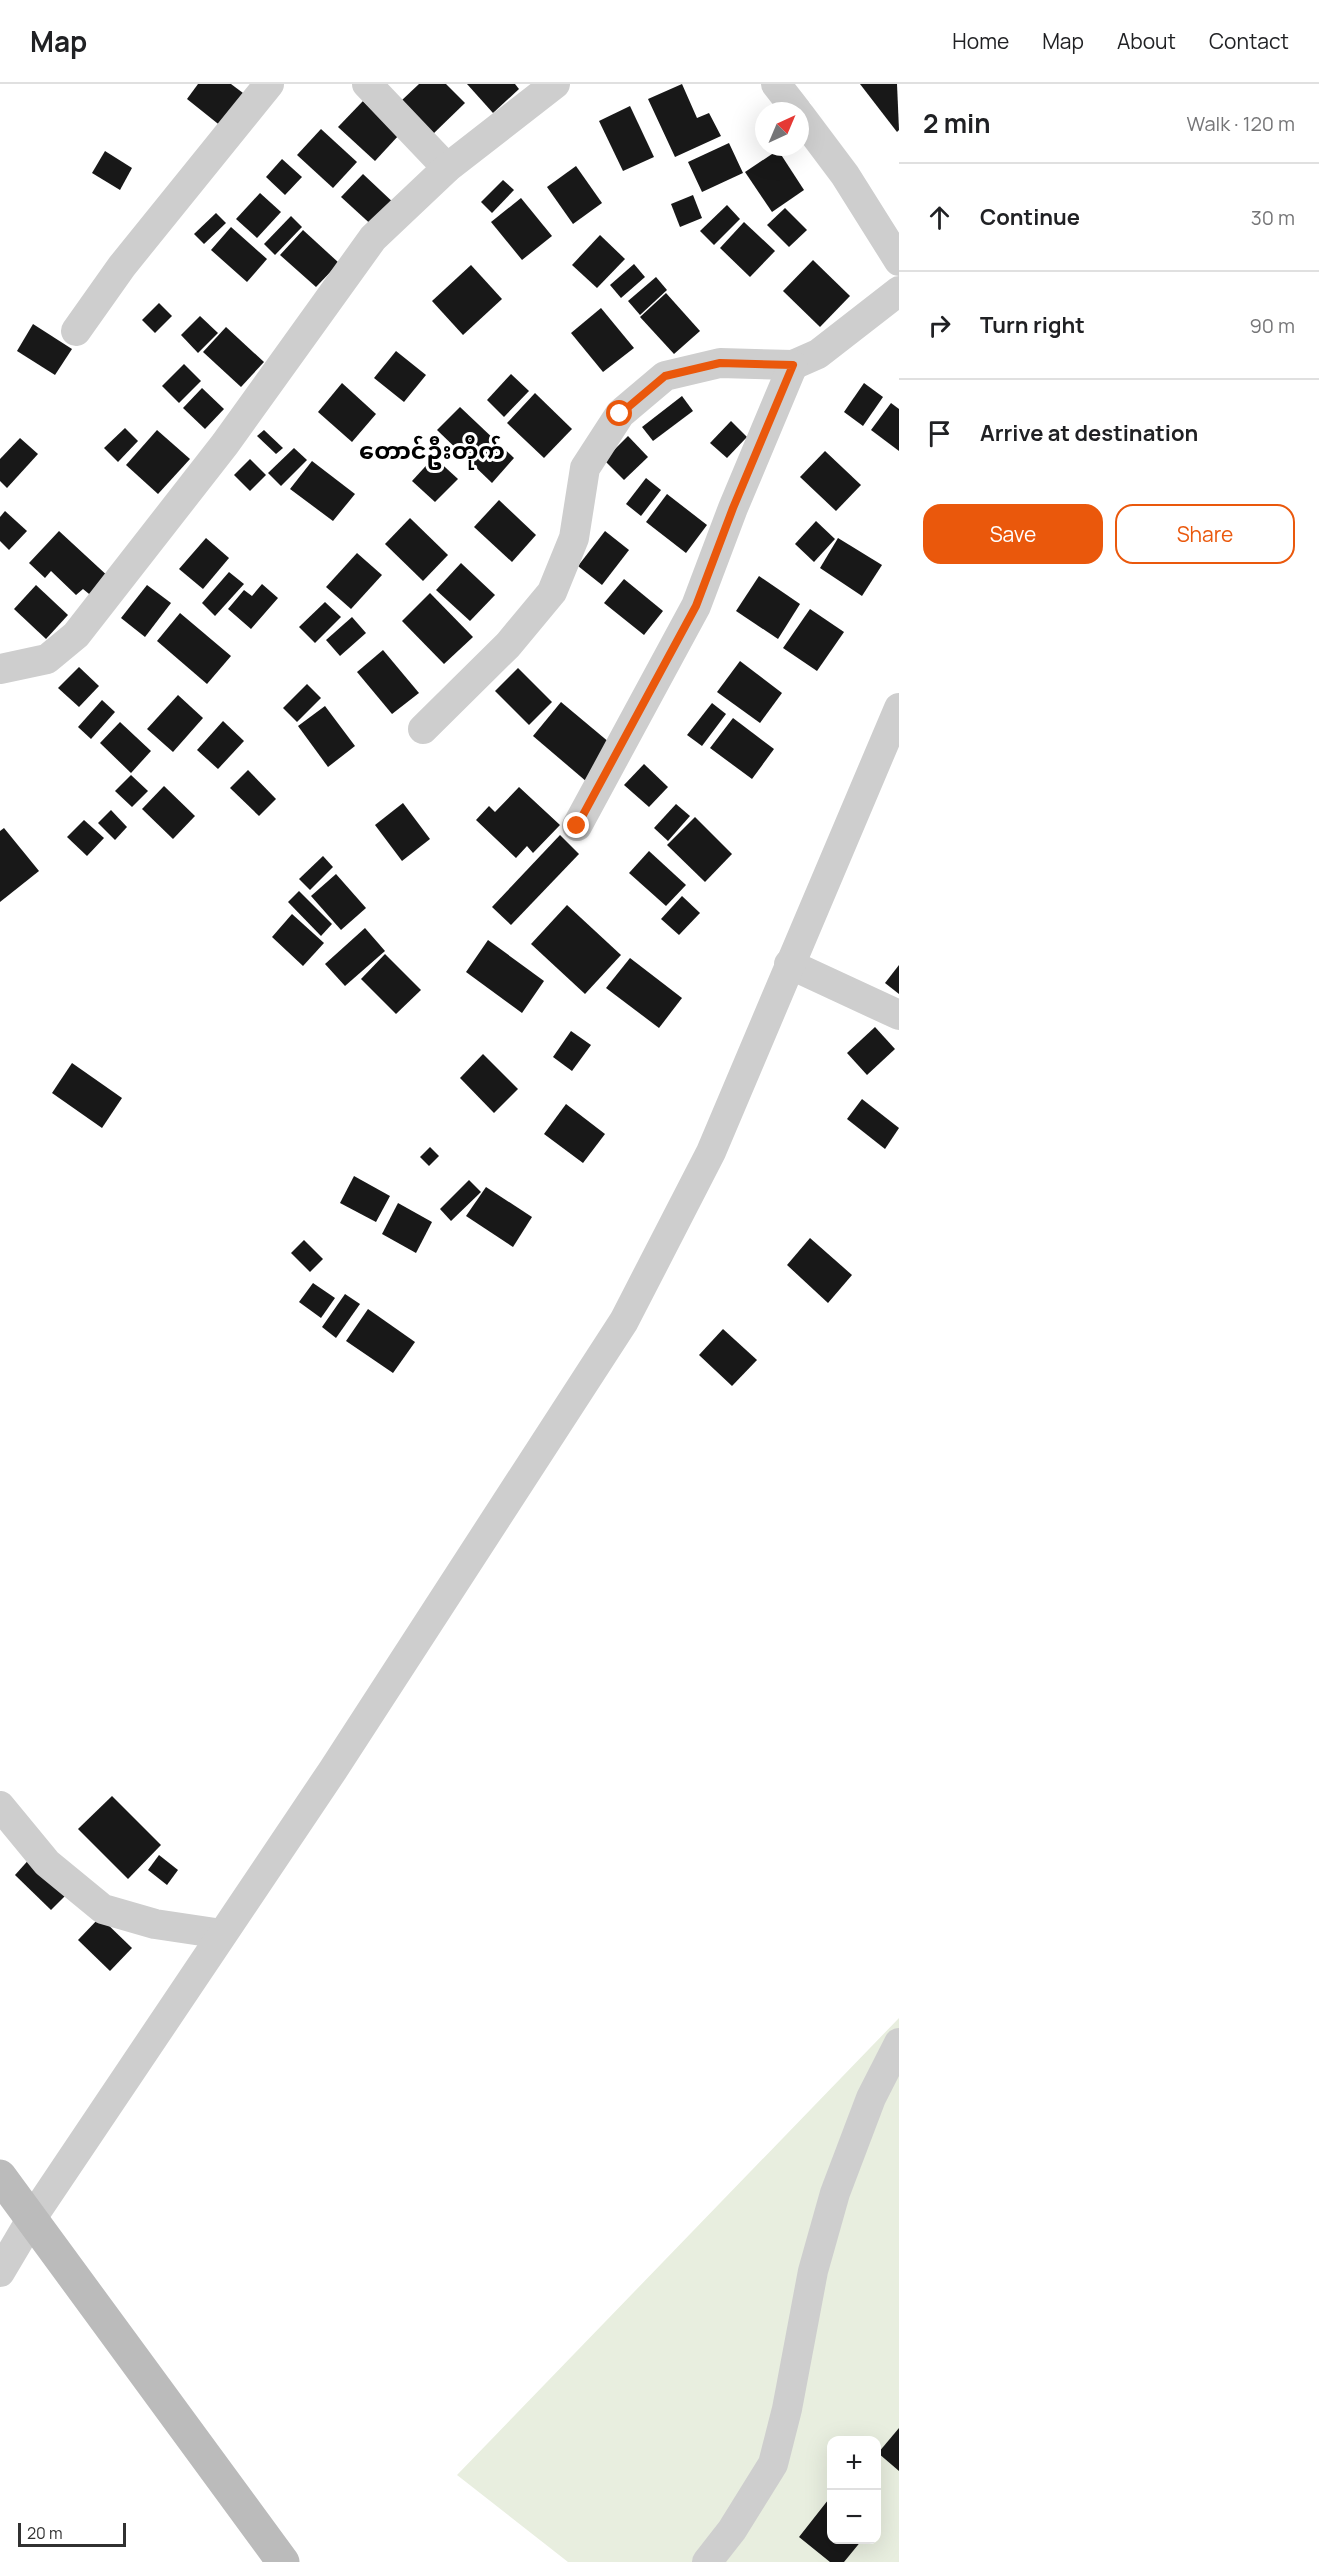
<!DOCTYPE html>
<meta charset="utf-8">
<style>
body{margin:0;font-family:Manrope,"Noto Sans Myanmar",sans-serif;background:#f6f6f6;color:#202124}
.controls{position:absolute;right:18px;bottom:18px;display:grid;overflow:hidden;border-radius:12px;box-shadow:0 6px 24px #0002}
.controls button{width:54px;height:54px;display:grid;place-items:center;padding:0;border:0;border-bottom:2px solid #e0e0e0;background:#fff;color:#202124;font:30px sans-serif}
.compass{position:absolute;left:755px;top:18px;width:54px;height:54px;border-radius:50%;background:#fff;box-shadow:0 6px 24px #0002;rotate:44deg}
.scale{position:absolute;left:18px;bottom:15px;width:108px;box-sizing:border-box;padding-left:6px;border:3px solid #313131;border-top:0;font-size:16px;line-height:21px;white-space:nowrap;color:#313131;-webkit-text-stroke:4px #fff;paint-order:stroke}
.stop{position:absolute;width:18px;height:18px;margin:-14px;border:4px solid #ea580c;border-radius:50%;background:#fff}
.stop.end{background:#ea580c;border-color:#fff;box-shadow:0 2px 6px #0008}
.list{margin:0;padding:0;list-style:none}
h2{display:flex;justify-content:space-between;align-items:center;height:78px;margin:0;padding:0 24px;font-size:26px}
h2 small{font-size:20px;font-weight:400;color:#757577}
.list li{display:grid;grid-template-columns:39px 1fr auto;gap:18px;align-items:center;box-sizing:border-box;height:108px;padding:0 24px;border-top:2px solid #e0e0e0}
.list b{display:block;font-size:22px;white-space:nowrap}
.list em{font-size:20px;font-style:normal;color:#757577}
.actions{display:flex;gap:12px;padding:18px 24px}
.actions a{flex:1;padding:14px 0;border:2px solid #ea580c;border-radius:18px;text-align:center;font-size:21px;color:#ea580c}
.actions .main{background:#ea580c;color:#fff}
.icon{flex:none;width:33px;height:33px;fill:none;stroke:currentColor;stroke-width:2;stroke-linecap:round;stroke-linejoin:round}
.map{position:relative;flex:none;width:899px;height:2478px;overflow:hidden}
header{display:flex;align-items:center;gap:36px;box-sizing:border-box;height:84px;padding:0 30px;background:#fff;border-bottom:2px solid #e0e0e0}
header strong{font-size:28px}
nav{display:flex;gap:33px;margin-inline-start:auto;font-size:21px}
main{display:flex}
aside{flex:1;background:#fff}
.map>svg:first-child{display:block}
</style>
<header>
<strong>Map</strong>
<nav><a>Home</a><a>Map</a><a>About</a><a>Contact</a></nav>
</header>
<main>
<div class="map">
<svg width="899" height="2478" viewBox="0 0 899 2478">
<rect width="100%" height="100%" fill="#fff"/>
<path fill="#e8eedf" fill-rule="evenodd" d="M899 1934V2478H568L457 2391ZM832 2356H876V2456H832Z"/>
<g fill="#181818">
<polygon points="198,0 231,0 251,15 227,47 187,15"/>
<polygon points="419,0 446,0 465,19 433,50 401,17"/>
<polygon points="467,0 515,0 519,5 493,29"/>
<polygon points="682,0 697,34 709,29 721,52 675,73 648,15"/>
<polygon points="860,0 897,0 899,46 897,48"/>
<polygon points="363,17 399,51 375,77 338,43"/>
<polygon points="630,22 654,73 623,87 599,37"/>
<polygon points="321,45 357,78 333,104 297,71"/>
<polygon points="729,59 743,89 702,108 688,78"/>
<polygon points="778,66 804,106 772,128 745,88"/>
<polygon points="105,67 132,84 120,106 92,89"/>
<polygon points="282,75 302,93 285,111 266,93"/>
<polygon points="576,82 602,119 573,140 547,103"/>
<polygon points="363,90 397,122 376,145 341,113"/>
<polygon points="503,96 514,106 492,129 481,118"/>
<polygon points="260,109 281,128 257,154 236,135"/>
<polygon points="693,111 702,134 680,143 671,120"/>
<polygon points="521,114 552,152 522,176 491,138"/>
<polygon points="727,121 740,135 714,161 700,147"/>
<polygon points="785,124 807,146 789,163 767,141"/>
<polygon points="216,129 226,139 204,160 194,150"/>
<polygon points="291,132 302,143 275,171 264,160"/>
<polygon points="744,138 775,167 750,193 720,164"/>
<polygon points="231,143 267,175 247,198 211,166"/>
<polygon points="303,146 339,179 316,203 280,171"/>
<polygon points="600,151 625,175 597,204 572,181"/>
<polygon points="813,176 850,212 820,243 783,207"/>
<polygon points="634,180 645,193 621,214 610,201"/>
<polygon points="471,181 502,215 463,251 432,217"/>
<polygon points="656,193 667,206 640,231 628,217"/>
<polygon points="666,209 700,247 674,270 640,233"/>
<polygon points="159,219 172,232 155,249 142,236"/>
<polygon points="601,224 634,264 603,288 571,249"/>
<polygon points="200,232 218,249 198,269 181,251"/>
<polygon points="33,240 72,265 55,291 17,267"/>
<polygon points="226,243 264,278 241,303 203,268"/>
<polygon points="396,267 426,291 404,318 374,294"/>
<polygon points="184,280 201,297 179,319 162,302"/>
<polygon points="511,290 529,307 504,333 487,316"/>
<polygon points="342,299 376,330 352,358 318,328"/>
<polygon points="864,299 883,313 863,342 844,328"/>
<polygon points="202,304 224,325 205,345 183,324"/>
<polygon points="535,309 572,345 544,374 507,339"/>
<polygon points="682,312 693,327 653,357 642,343"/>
<polygon points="891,319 899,325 899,367 871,346"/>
<polygon points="460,323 514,374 492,399 437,346"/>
<polygon points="731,337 747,353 727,374 710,359"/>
<polygon points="125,344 138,357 118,378 104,364"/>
<polygon points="157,346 190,375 158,410 126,381"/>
<polygon points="264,346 283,364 276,370 257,352"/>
<polygon points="628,352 648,373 624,396 604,376"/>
<polygon points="20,354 38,370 7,404 0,397 0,375"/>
<polygon points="294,364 307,376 281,402 268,389"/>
<polygon points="825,367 861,401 836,427 800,393"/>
<polygon points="434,373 458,395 435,418 412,397"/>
<polygon points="250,375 266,391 250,407 234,391"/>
<polygon points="312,377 355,410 333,437 290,405"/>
<polygon points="646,394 661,406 641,432 626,420"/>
<polygon points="667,410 707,441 686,469 646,438"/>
<polygon points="499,416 536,451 512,478 474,443"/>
<polygon points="5,427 27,447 9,466 0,457 0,433"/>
<polygon points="410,434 448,471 423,497 385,460"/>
<polygon points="816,437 835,455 814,478 795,460"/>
<polygon points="59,447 111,495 94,514 83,505 76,511 51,487 45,494 29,479"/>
<polygon points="605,447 629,466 602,501 578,482"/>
<polygon points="206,454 229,474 203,505 179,485"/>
<polygon points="838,454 882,481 862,512 820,484"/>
<polygon points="357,469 382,491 351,525 326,503"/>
<polygon points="461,479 495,511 470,537 436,506"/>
<polygon points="229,488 244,500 215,532 202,519"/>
<polygon points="759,492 800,520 778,555 736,527"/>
<polygon points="624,495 663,527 644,551 604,519"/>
<polygon points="262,500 278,514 251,545 228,525 244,506 252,512"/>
<polygon points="36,501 68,531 46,555 14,525"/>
<polygon points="147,501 171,519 145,553 121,534"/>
<polygon points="430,509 473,553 444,580 402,537"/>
<polygon points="325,518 341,533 315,559 299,543"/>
<polygon points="810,525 844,548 817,587 783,564"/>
<polygon points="180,529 231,572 207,600 157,557"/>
<polygon points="352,533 366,549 340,572 326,556"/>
<polygon points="383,566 419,609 392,630 357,588"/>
<polygon points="740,577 782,609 760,639 717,608"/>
<polygon points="79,583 99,602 79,623 58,604"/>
<polygon points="518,584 552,618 529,641 495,607"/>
<polygon points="307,600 321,614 297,638 283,624"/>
<polygon points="178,611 203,634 173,668 147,645"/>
<polygon points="102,616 115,628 91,655 78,643"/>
<polygon points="561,618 616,664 587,698 533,652"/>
<polygon points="712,619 726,630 702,662 687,651"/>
<polygon points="325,622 355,662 328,683 298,642"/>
<polygon points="733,634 774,665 752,695 710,664"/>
<polygon points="223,637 244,657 218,685 197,666"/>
<polygon points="120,638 151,667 131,689 100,659"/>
<polygon points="644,680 668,703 649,723 624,701"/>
<polygon points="248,686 276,715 259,732 230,704"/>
<polygon points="131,691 148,707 132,723 115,707"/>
<polygon points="164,702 195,732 173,755 142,725"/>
<polygon points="519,703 560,741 533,769 527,762 516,774 476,736 489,722 495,728"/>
<polygon points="403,719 430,755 402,777 375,741"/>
<polygon points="676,720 690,732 668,757 654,744"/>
<polygon points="111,726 127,743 115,756 98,739"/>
<polygon points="695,733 732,770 705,798 667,761"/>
<polygon points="84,736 104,754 87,772 67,753"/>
<polygon points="4,744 39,787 0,818 0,747"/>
<polygon points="560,751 579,770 511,841 492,823"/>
<polygon points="649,767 686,801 666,822 629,789"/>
<polygon points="323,772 333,783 310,806 299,795"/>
<polygon points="336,790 366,824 341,846 311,812"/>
<polygon points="299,807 332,840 321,852 288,818"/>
<polygon points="682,812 700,829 679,851 661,835"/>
<polygon points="567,821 621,871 585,910 531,860"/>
<polygon points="292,830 324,859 303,882 272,853"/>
<polygon points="365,844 385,867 345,902 325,880"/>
<polygon points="488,856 544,897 522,929 466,888"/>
<polygon points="385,870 421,906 396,930 361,895"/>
<polygon points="630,874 682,914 659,944 606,904"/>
<polygon points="899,881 899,910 885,899"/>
<polygon points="875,943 895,965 867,991 847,969"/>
<polygon points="571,947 591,961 572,987 553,973"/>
<polygon points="483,970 518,1005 494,1029 460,994"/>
<polygon points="72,979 122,1014 102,1044 52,1009"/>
<polygon points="862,1015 899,1044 885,1065 847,1035"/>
<polygon points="566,1020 605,1050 583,1079 544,1050"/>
<polygon points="430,1063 439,1072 429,1082 420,1073"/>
<polygon points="354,1092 390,1112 376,1138 340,1119"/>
<polygon points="469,1096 481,1108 451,1137 440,1125"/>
<polygon points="486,1103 532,1133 513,1163 466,1132"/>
<polygon points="398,1119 432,1138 416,1169 382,1150"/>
<polygon points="810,1154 852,1191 828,1219 787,1181"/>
<polygon points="304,1156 323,1175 310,1188 291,1169"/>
<polygon points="313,1199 335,1214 321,1234 299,1218"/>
<polygon points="345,1210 360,1220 336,1254 322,1243"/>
<polygon points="368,1225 415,1258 393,1289 346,1257"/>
<polygon points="723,1245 757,1276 732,1302 699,1271"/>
<polygon points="112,1712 161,1761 128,1795 78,1745"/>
<polygon points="33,1771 70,1807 51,1826 15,1791"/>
<polygon points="159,1771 178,1786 167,1801 148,1786"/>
<polygon points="100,1833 132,1864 110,1887 78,1856"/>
<polygon points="899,2344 899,2387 878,2369"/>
<polygon points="832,2411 832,2456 862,2456 844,2478 830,2478 799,2453"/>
</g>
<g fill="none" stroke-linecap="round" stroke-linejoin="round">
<g stroke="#cecece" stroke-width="30">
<polyline points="367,0 447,84"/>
<polyline points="776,0 797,27"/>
<polyline points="800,31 845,91 899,177"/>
<polyline points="76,247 122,182 269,0"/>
<polyline points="0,585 47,575 76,551 225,360 373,154 447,84 555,0"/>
<polyline points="423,645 508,561 552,508 574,454 585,384 620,330 665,292 720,279 793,281 818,270 899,207"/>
<polyline points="577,742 696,522 733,424 793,281"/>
<polyline points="789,880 899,931"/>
<polyline points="0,1722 47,1779 103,1825 155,1840 222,1850"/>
<polyline points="0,2188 32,2134 333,1686 624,1237 711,1068 899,624"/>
<polyline points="707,2478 732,2446 773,2380 787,2325 813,2187 835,2109 871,2014 899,1959"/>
</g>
<polyline stroke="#bbb" stroke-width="33" points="0,2092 283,2478"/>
</g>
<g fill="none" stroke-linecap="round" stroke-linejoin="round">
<polyline stroke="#ea580c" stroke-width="8" points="577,742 696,522 733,424 793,281 720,279 665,292 620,330"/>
</g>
<g text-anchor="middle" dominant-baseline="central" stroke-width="6" stroke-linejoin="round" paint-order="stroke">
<g font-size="24" font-weight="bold" fill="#000" stroke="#fff">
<text x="432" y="365">တောင်ဦးတိုက်</text>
</g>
</g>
</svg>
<div class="controls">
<button>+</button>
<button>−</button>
</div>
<svg class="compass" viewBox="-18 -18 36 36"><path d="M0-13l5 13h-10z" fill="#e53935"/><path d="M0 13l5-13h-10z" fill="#757577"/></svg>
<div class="scale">20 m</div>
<div class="stop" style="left:620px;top:330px"></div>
<div class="stop end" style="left:577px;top:742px"></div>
</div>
<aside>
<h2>2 min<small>Walk · 120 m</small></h2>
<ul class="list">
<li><svg class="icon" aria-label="ahead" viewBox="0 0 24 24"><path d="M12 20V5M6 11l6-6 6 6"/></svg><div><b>Continue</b></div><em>30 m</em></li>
<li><svg class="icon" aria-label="right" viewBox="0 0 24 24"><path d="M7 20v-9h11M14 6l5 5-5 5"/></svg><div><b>Turn right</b></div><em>90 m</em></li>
<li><svg class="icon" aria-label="arrive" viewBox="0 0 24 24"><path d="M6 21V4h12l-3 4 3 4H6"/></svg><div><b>Arrive at destination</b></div></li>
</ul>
<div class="actions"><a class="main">Save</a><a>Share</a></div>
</aside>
</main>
